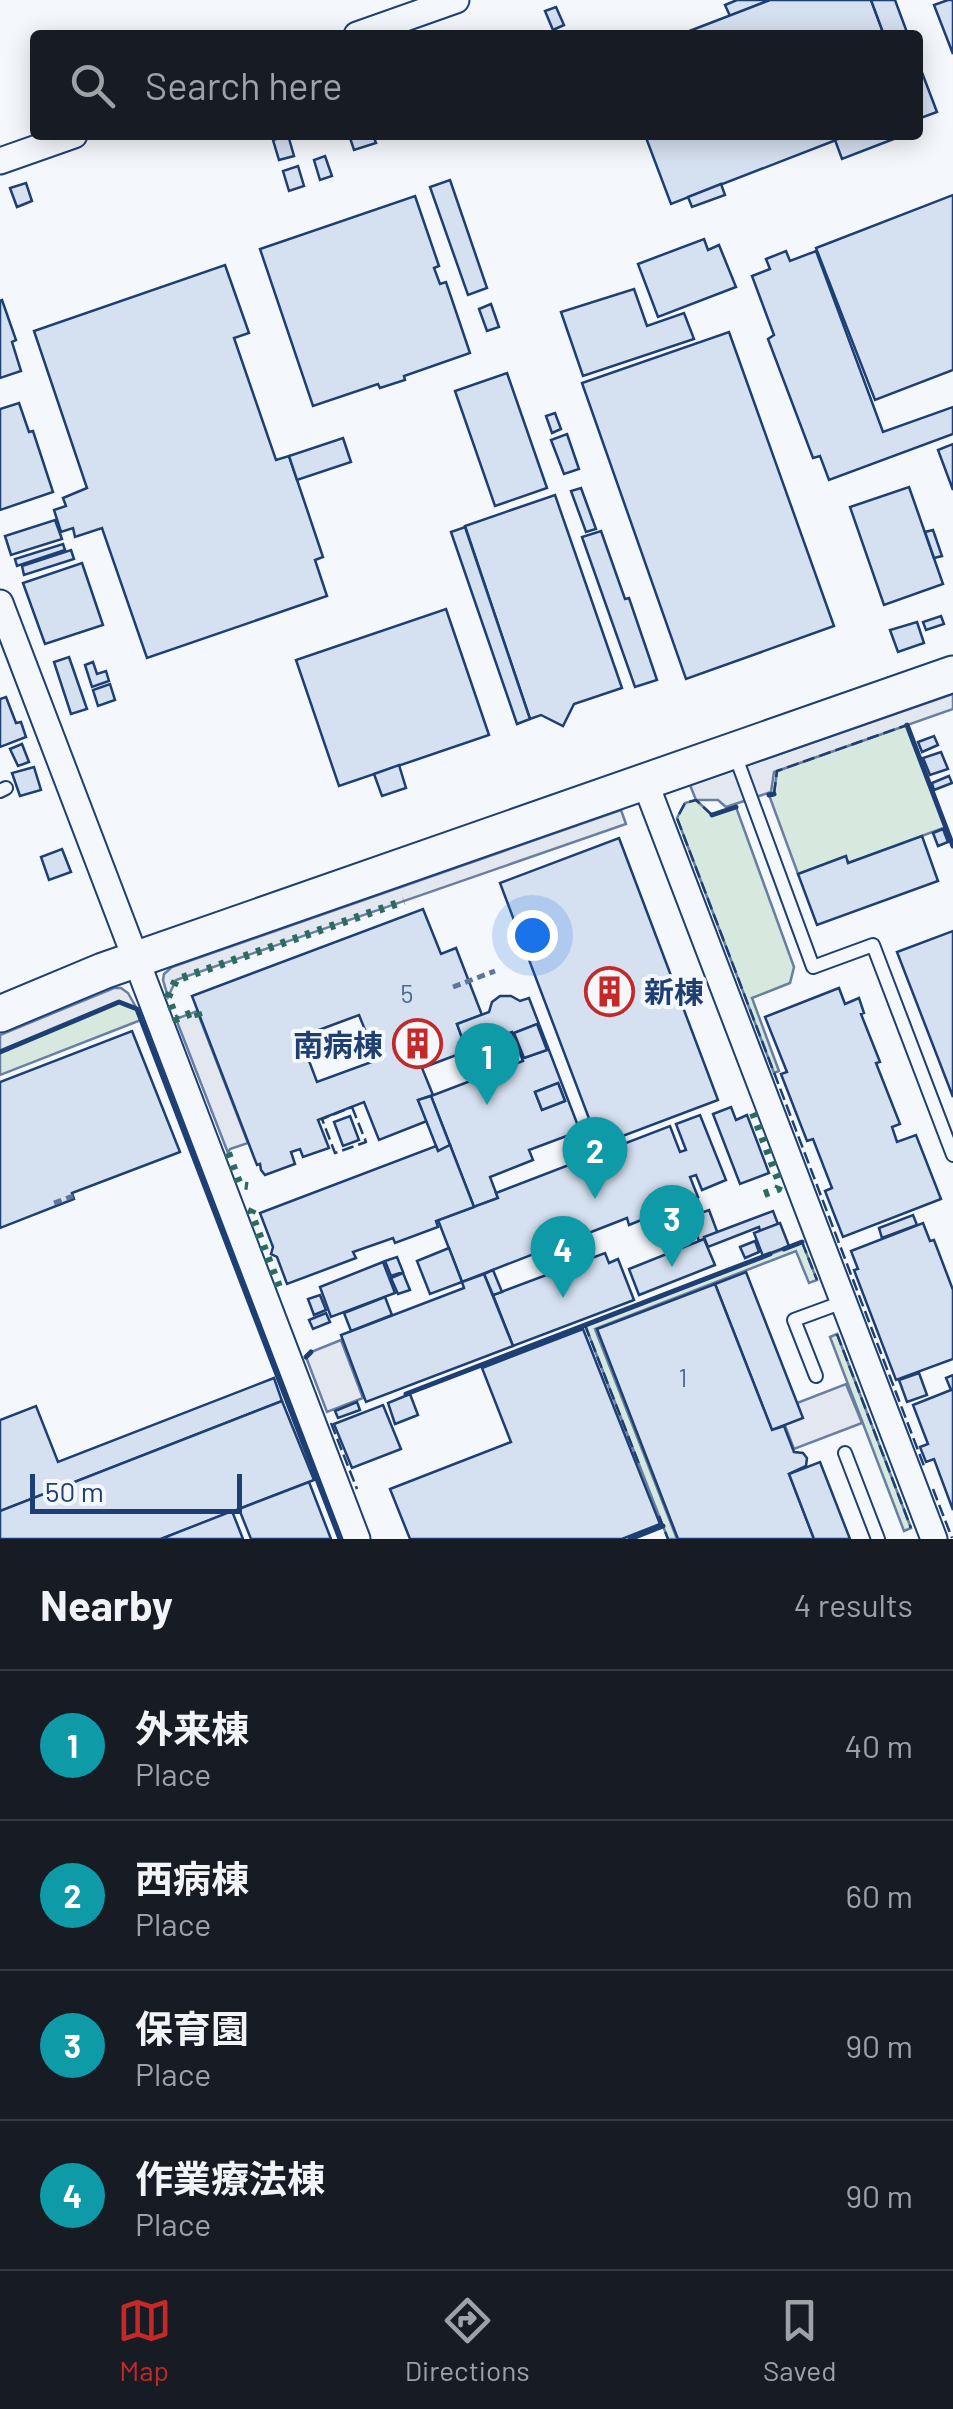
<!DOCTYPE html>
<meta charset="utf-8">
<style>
body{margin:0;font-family:Barlow,"Noto Sans JP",sans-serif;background:#242831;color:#f1f3f6}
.scale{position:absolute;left:30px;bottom:25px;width:212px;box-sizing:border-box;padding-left:10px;border:5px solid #1d3f73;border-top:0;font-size:28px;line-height:35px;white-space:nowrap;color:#1d3f73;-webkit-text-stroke:8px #f4f7fb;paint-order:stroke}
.you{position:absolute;left:532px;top:935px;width:35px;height:35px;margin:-25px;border:8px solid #fff;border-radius:50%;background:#1a73e8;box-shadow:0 0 0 15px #1a73e833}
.badge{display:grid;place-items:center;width:65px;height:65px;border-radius:50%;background:#c62828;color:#fff;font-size:32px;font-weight:700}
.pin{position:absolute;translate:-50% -82px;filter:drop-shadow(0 2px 5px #0008)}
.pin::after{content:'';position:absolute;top:52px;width:35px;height:30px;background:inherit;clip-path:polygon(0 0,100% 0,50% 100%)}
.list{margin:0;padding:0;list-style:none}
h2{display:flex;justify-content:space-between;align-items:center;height:130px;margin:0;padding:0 40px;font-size:42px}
h2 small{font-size:32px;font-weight:400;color:#9ea1a6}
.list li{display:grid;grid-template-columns:65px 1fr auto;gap:30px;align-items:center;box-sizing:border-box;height:150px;padding:0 40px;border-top:2px solid #363941}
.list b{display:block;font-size:38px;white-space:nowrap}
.list p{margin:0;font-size:32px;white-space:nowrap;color:#9ea1a6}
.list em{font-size:32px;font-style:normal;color:#9ea1a6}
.icon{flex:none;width:55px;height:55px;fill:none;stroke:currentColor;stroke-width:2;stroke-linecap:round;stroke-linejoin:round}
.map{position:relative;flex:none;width:953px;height:1539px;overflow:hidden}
.search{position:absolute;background:#171b24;box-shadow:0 5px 25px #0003;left:30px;right:30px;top:30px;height:110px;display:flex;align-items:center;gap:25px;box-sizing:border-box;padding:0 35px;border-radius:10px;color:#9ea1a6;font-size:38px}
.sheet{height:730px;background:#171b24}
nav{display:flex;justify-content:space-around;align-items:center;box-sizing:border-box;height:140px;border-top:2px solid #363941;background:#171b24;font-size:28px;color:#9ea1a6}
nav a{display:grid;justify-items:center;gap:5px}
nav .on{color:#c62828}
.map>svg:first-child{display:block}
</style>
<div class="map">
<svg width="953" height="1539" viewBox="0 0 953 1539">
<rect width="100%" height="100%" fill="#f4f7fb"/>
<g fill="#d7e8df" stroke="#687fa3" stroke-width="2.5">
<polygon points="907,725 946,827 849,863 845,857 798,874 769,795 774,793 777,771"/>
<polygon points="696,800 712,815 736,807 794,967 790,983 752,998 779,1071 774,1073 677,818 685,803"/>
<polygon points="119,1002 137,1009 141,1020 0,1075 0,1052"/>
<polygon points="802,1242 817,1280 809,1283 796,1251 595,1329 677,1539 668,1539 585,1325"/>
<polygon points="837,1334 911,1528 904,1531 830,1337"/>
</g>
<g fill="#e3e8f0" stroke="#687fa3" stroke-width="2.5">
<polygon points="953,694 953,709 774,772 771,792 726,807 718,800 696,800 690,785"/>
<polygon points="621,810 626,824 176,980 168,997 163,980 164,974 172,967"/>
<polygon points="114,988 121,988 128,993 137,1009 119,1002 0,1052 0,1035"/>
<polygon points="197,1011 248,1143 230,1149 228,1153 176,1019"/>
<polygon points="341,1340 363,1398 327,1412 306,1357 311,1352"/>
<polygon points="846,1384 862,1423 794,1449 779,1410"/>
</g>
<g fill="#d5e0f0" stroke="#1d3f73" stroke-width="2.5" fill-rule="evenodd">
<polygon points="737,0 770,0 730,16 725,5"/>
<polygon points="770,0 871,0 884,35 679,35"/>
<polygon points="871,0 895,0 908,35 884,35"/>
<polygon points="948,0 953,0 953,54 934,5"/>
<polygon points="556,7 564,25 553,30 545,11"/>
<polygon points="918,62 937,112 918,119"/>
<polygon points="288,135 294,156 279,160 273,140"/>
<polygon points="349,135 373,135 376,143 354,150"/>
<polygon points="645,135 849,135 671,204"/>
<polygon points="849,135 904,135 842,159 835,140"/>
<polygon points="325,156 332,176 320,180 314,160"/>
<polygon points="298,166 304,186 289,191 283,171"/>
<polygon points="450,180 487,288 468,295 430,187"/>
<polygon points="26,183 32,201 17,207 10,188"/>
<polygon points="721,184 725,195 692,207 688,197"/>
<polygon points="953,195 953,370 875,400 816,248"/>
<polygon points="415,196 439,266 434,268 440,284 446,282 470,353 404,376 405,380 380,388 378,384 313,406 260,249"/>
<polygon points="704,239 708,250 719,245 736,287 658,317 638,264"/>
<polygon points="786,251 790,261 816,251 883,432 953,407 953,434 829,480 820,456 813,458 768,339 774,335 752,276 770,269 766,259"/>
<polygon points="225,265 249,333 234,338 276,460 289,456 323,557 315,560 327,596 147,658 102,528 75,537 73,528 61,532 54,510 66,506 63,498 87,488 34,331"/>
<polygon points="634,289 647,326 684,313 694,339 583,376 561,312"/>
<polygon points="2,300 16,340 12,342 21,371 0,378 0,301"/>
<polygon points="491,304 499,327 487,331 479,309"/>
<polygon points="729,332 834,626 686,679 582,383"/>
<polygon points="507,373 547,488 495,506 455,391"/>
<polygon points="19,403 29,432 33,431 53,492 0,510 0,409"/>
<polygon points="555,413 561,429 552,433 546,416"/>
<polygon points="567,434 579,469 564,474 551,440"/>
<polygon points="343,438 351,462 297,480 289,456"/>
<polygon points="953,444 953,490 938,450"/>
<polygon points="909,487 943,584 884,605 850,507"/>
<polygon points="581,488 596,529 586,532 571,491"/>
<polygon points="555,495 622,688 574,704 563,726 541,715 530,719 465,526"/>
<polygon points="55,520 62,539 11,555 5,536"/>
<polygon points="465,527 530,719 517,724 451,532"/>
<polygon points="933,530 942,556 934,558 925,532"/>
<polygon points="601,531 625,599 629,598 657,680 635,687 582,537"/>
<polygon points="63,544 65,550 17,566 15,559"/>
<polygon points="71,550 74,559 24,575 22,566"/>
<polygon points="82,563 103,625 45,644 23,583"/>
<polygon points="446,609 489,735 339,786 296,660"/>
<polygon points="941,616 944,624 926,630 923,622"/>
<polygon points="917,622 924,643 898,652 890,630"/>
<polygon points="69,657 87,709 71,714 54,662"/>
<polygon points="93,662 97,674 106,671 109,681 92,687 85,665"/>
<polygon points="110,684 115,700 98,706 93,690"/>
<polygon points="6,697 16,723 21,722 26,737 0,747 0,699"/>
<polygon points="934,736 938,745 922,752 918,742"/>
<polygon points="22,744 29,762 18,766 10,749"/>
<polygon points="941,752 948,769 930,775 923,758"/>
<polygon points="399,765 406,788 382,796 374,774"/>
<polygon points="34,767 41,790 20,796 12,773"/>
<polygon points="949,776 952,783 934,790 932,783"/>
<polygon points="943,829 948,842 938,846 933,833"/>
<polygon points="922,836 938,881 817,925 798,874 846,856 848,863"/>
<polygon points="619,838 718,1100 599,1145 500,883"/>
<polygon points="62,849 71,872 49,880 41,857"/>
<path d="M423 909 441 954 456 948 482 1015 457 1024 467 1051 422 1068 433 1095 418 1100 427 1121 379 1140 364 1102 318 1120 329 1148 303 1157 300 1149 291 1152 295 1164 265 1175 261 1170 260 1164 257 1165 255 1160 192 996ZM359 1015 377 1060 317 1082 300 1037Z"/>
<polygon points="953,931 953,1097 897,952"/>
<polygon points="839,988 845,1004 859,998 864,1013 861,1014 880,1062 876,1063 900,1124 892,1127 897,1142 916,1135 941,1199 843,1237 825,1191 832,1188 813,1139 807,1141 781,1074 787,1072 765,1017"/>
<path d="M500 996H511L520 1001 529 998 580 1131 529 1150 533 1160 490 1177 498 1198 474 1207 431 1096 523 1061 512 1032 503 1035 475 1034 462 1038 457 1024 489 1012 492 1002ZM537 1024 547 1050 524 1058 514 1033ZM558 1083 565 1101 542 1110 535 1092Z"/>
<polygon points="537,1024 547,1050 524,1058 514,1033"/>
<polygon points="132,1031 180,1152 72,1193 74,1199 0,1228 0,1082"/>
<polygon points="558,1083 565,1101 542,1110 535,1092"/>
<polygon points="431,1096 450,1145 438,1151 418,1100"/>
<polygon points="731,1107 736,1120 747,1115 769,1173 740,1184 713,1114"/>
<polygon points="700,1115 726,1180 702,1190 696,1175 690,1177 698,1197 629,1225 627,1218 586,1234 588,1239 538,1258 536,1253 462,1282 438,1220 498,1198 496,1193 670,1126 680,1152 686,1150 676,1124"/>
<polygon points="350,1116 359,1140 343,1146 334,1122"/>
<polygon points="450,1145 474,1207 436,1221 438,1227 395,1243 393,1238 353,1252 356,1258 287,1284 277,1257 271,1254 273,1247 260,1213 436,1146 438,1151"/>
<polygon points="697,1198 703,1213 695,1216 689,1201"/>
<polygon points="709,1210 718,1234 699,1241 690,1217"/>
<polygon points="773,1211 778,1224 760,1231 759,1227 708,1247 704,1237"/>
<polygon points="913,1215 917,1225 882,1238 879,1228"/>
<polygon points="780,1223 789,1246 763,1256 754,1233"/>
<polygon points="923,1223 930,1241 934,1240 953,1290 953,1359 896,1380 854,1270 858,1269 851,1251"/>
<polygon points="704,1239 715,1265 639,1295 629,1269"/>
<polygon points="755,1241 759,1252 745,1258 740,1247"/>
<polygon points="449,1248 462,1282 430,1294 417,1261"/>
<polygon points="605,1253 609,1263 618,1259 634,1300 513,1346 493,1295"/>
<polygon points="397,1257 403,1272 391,1276 385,1261"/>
<polygon points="383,1262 395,1293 331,1317 320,1287"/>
<polygon points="493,1270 502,1292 493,1295 484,1274"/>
<polygon points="746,1272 803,1418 772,1430 715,1284"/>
<polygon points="403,1273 410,1290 398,1294 391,1278"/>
<polygon points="484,1274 513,1346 366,1402 341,1335 464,1288 462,1282"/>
<polygon points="715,1284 772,1430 784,1426 794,1452 803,1453 807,1458 806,1466 789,1474 814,1539 678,1539 597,1329"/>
<polygon points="320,1295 326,1310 314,1315 308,1299"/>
<polygon points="385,1297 392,1315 351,1331 344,1313"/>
<polygon points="326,1313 330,1322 313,1329 309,1320"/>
<polygon points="583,1329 660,1524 622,1539 410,1539 390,1489 511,1442 482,1368"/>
<polygon points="919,1373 927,1395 907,1402 899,1380"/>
<polygon points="953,1375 953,1510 934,1459 926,1462 920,1447 928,1444 913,1405 951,1390 946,1378"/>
<polygon points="274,1378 282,1401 0,1511 0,1420 36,1406 58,1462"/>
<polygon points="410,1394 418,1415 395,1424 388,1403"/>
<polygon points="282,1401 314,1480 161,1539 0,1539 0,1511"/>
<polygon points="357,1402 360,1410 338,1418 335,1411"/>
<polygon points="383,1405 401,1449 352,1468 334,1424"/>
<polygon points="820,1462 850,1539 814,1539 789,1474"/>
<polygon points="309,1482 331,1539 251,1539 239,1509"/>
<polygon points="232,1511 243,1539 161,1539"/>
</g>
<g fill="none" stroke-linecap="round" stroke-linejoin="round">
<defs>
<g id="lane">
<polyline points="734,752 813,967 873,945 953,1155"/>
<polyline points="0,791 6,788"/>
<polyline points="816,1376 794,1320 843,1302"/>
<polyline points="845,1453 878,1539"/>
</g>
<g id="street">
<polyline points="357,35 456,0"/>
<polyline points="0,161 74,135"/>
<polyline points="0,603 357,1539"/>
<polyline points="645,782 934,1539"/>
</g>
<polyline id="secondary" points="0,1014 103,971 953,674"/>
</defs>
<use href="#lane" stroke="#1d3f73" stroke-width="16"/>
<use href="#street" stroke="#1d3f73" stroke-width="29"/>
<use href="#secondary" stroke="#1d3f73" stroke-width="39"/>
<g stroke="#5e769c" stroke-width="5" stroke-dasharray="8 5" stroke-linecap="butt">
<polyline points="453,987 495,971"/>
<polyline points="54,1203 73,1196"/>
</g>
<use href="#lane" stroke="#f4f7fb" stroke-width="12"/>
<use href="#street" stroke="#f4f7fb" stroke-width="25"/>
<use href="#secondary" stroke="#f4f7fb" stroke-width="35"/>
<g stroke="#2c6c60" stroke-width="8" stroke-dasharray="5 8" stroke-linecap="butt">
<polyline points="199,1017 197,1011 176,1019 168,997 176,980 404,901"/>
<polyline points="753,1113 780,1184 778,1189 764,1194"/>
<polyline points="228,1153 240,1185 248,1186"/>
<polyline points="253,1209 251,1213 279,1287"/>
</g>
<g stroke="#1d3f73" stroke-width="2.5" stroke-dasharray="12 5" stroke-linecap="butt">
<polyline points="774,794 777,771 907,725"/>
<polyline points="712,815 696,800 685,803 677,818 924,1466"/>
<polygon points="352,1107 366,1142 335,1153 322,1119"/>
<polyline points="802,1242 817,1280"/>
<polyline points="585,1325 639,1464"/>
<polyline points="837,1334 911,1528"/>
<polyline points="331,1423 357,1489"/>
<polyline points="933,1489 952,1538"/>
<polyline points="659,1516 668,1539"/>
</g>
<g stroke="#1d3f73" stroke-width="5">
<polyline points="907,725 953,846"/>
<polyline points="769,795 774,794"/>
<polyline points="712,815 736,807"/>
<polyline points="0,1052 119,1002 137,1009 340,1539"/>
<polyline points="784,1249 802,1242"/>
<polyline points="306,1357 311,1352"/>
<polyline points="406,1394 770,1254"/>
<polyline points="630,1539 663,1526"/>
</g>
</g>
<defs>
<symbol id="building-ring" viewBox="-11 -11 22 22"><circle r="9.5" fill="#f4f7fb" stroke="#c62828" stroke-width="1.5"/><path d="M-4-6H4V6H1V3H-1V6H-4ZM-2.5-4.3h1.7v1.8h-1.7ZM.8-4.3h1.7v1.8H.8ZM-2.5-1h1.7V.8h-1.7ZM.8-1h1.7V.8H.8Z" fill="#c62828"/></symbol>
</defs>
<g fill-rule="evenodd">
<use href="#building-ring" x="582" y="964" width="55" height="55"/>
<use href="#building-ring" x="390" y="1016" width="55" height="55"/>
</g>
<g text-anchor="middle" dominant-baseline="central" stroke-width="8" stroke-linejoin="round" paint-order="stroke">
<g font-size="25" fill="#4b6792">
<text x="407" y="993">5</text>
<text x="683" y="1377">1</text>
</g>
<g font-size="30" font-weight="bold" fill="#1d3f73" stroke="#f4f7fb" text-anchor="start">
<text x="644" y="991">新棟</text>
<text x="383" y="1044" text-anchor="end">南病棟</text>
</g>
</g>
</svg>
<div class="scale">50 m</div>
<div class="you"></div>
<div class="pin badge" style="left:487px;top:1105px;background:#0f9aa8">1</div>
<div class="pin badge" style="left:595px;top:1199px;background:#0f9aa8">2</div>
<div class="pin badge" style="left:672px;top:1267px;background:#0f9aa8">3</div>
<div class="pin badge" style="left:563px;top:1298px;background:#0f9aa8">4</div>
<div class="search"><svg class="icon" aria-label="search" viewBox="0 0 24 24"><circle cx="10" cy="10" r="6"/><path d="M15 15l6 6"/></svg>Search here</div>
</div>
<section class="sheet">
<h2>Nearby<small>4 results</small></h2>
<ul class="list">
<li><span class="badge" style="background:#0f9aa8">1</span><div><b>外来棟</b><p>Place</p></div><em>40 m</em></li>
<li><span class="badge" style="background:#0f9aa8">2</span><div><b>西病棟</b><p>Place</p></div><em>60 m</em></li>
<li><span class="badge" style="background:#0f9aa8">3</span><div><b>保育園</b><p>Place</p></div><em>90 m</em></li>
<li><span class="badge" style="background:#0f9aa8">4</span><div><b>作業療法棟</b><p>Place</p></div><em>90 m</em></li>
</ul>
</section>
<nav>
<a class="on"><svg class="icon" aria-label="map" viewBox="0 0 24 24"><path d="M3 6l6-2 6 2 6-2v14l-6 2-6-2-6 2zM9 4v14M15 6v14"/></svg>Map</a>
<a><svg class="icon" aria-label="directions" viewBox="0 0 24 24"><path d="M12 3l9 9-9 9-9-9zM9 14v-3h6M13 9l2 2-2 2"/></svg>Directions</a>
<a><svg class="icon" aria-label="saved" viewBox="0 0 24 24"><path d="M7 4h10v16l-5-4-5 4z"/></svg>Saved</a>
</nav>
